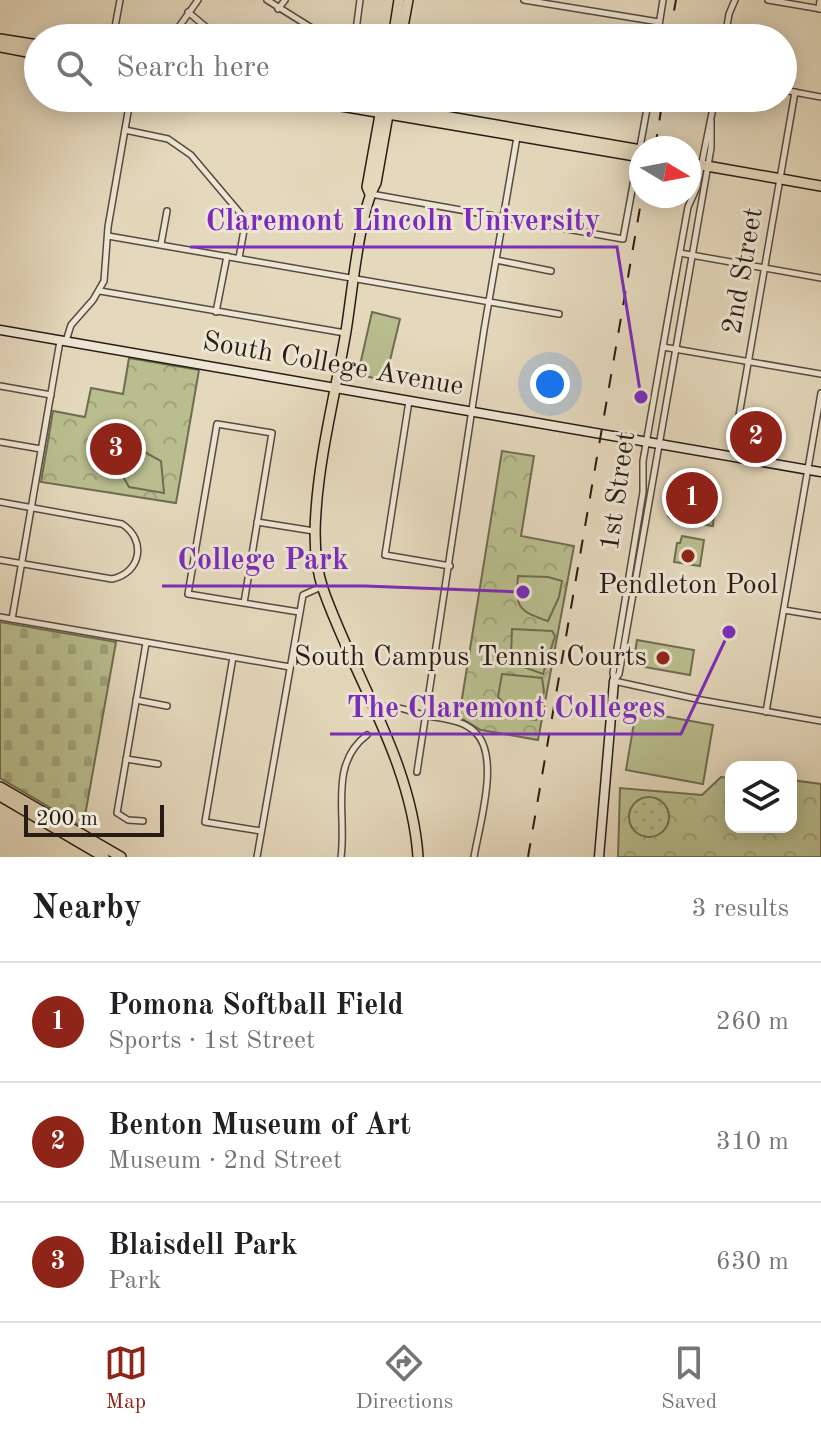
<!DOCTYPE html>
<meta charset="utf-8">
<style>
body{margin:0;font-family:"Old Standard TT",serif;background:#f2f2f2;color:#202124}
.controls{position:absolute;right:24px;bottom:24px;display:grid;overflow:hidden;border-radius:16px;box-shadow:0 4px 20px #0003}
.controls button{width:72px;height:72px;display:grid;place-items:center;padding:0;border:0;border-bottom:2px solid #e0e0e0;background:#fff;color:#202124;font:40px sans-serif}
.compass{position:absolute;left:629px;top:136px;width:72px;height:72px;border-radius:50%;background:#fff;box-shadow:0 4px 20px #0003;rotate:100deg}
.scale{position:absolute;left:24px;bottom:20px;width:140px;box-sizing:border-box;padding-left:8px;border:4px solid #271b16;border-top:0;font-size:22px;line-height:28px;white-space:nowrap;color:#271b16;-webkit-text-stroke:6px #eee6d4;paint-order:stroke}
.you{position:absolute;left:550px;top:384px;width:28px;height:28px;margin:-20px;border:6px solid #fff;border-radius:50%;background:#1a73e8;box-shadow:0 0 0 12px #1a73e833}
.badge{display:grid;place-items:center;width:52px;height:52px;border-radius:50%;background:#8f2418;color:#fff;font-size:26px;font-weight:700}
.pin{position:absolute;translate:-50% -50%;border:4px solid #fff;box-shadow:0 2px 8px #0006}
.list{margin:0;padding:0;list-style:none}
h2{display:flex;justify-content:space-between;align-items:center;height:104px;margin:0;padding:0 32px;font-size:34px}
h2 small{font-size:26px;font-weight:400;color:#757577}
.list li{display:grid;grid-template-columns:52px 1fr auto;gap:24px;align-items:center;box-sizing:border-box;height:120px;padding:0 32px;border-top:2px solid #e0e0e0}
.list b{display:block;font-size:30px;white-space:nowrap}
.list p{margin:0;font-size:26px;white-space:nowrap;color:#757577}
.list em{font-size:26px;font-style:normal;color:#757577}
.icon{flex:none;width:44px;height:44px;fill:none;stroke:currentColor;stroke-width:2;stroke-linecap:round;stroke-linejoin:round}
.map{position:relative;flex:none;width:821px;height:857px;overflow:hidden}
.search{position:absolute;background:#fff;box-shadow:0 4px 20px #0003;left:24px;right:24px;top:24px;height:88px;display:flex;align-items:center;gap:20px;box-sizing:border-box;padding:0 28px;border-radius:44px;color:#757577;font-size:30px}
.sheet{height:464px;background:#fff}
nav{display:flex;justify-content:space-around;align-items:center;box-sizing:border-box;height:112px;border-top:2px solid #e0e0e0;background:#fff;font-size:22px;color:#757577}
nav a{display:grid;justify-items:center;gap:4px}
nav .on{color:#8f2418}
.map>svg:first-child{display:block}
</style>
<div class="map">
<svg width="821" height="857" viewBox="0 0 821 857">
<defs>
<pattern id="forest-crowns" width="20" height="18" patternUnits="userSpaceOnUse" patternTransform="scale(2)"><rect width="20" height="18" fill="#b9be8e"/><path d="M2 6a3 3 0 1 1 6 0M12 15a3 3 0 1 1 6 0" fill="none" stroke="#9fa37a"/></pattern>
<pattern id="cemetery-stones" width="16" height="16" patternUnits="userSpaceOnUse" patternTransform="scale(2)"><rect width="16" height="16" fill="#b9be8e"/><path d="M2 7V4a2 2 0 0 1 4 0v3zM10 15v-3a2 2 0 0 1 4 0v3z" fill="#9fa37a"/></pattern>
<pattern id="garden-dots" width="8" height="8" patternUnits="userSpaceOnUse" patternTransform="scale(2)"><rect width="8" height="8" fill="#b9be8e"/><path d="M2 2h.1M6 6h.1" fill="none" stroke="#9fa37a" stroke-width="1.8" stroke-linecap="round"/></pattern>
</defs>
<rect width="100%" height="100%" fill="#e5d9bd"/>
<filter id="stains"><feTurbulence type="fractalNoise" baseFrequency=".0025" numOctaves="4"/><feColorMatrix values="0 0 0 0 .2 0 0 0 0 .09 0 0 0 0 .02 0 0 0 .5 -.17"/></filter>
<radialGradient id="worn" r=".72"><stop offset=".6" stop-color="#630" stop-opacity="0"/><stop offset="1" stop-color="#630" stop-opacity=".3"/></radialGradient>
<g fill="url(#forest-crowns)" stroke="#706c52" stroke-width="2">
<polygon points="129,358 199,370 176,503 41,482 53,411 85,417 91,388 123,394"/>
<polygon points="502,451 534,456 521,536 574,546 538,740 481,730 459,717"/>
<polygon points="721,777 731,778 731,827 791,827 791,780 821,784 821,857 618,857 620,788 702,795"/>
</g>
<polygon fill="url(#cemetery-stones)" stroke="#706c52" stroke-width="2" points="0,622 116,642 83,827 0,778"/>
<circle fill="url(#garden-dots)" stroke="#706c52" stroke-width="2" cx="649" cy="817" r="20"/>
<g fill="#b9be8e" stroke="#706c52" stroke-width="2">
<polygon points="372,312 400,319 385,381 358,374"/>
<polygon points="132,445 161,461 164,493 129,487 124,478"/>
<path d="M675 474C708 480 717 493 713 526L671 519 668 516Z"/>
<polygon points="682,536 704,540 700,566 674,562 677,543 680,543"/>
<path d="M518 576 548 577 562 581 559 597 548 621C518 611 515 607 518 576Z"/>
<polygon points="512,629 552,631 555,636 543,674 518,665 511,656"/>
<polygon points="637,640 694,650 690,675 633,665"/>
<polygon points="502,674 542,678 544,692 536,720 516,717 498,697"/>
<polygon points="636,711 713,725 703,784 626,770"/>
</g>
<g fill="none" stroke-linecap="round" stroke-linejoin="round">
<defs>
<g id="street">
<polyline points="267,0 315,30 350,38"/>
<polyline points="524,0 659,22"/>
<polyline points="768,0 821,9"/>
<polyline points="278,9 285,0"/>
<polyline points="819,9 820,0"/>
<polyline points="188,12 219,38"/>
<polyline points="113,38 120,0"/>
<polyline points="171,38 198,0"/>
<polyline points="355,38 360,0"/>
<polyline points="657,38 663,0"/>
<polyline points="725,38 729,14 735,0"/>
<polyline points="783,90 821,97"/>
<polyline points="125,130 168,139 191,155 240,213 244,230 239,258"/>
<polyline points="371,194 623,239 649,98"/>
<polyline points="108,236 559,314"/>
<polyline points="161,244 167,211"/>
<polyline points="680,253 821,278"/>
<polyline points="496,260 551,271"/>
<polyline points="100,291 345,333"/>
<polyline points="216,312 227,256"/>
<polyline points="66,341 71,325 93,300 104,281 108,227 128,112 124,98"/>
<polyline points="663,347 821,374"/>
<polyline points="0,386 51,395"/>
<polyline points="409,401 385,555 450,566"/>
<polyline points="0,442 41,449"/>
<polyline points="732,456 795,92"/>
<path d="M0 502 122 524C147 540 141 573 112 579L0 560"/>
<polyline points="257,522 314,531"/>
<polyline points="244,603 272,433 217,424 188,594 299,612"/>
<polyline points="784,610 821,616"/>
<polyline points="0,617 290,667"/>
<polyline points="12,619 60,341"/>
<polyline points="233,657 205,822 261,831"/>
<polyline points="614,681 613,673 643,492 643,461 671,301 688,207 697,187 715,98"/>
<polyline points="614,681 619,674 711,148 711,121"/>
<polyline points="614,681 701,700 821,721"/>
<polyline points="136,700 167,706"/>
<path d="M375 708C394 703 410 712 429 716 444 719 463 720 475 732 501 756 479 826 474 857"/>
<polyline points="766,712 821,393"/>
<polyline points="126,759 158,764"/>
<polyline points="417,772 484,330 517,137"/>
<polyline points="143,821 128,820 117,813 146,643"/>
<polyline points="257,857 303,595 321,587"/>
<path d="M341 857C347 815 328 764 367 735"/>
</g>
<g id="secondary">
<polyline points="0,330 821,472"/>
<polyline points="599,857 614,681"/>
</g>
<g id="primary">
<polyline points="393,38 399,0"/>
<polyline points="401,38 408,0"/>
<polyline points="0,39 38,45"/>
<polyline points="0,47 38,54"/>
<polyline points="294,98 641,157"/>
<polyline points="340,98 641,150"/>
<path d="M391 98 376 183C359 212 352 295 346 331 336 391 320 451 316 511 314 536 315 565 323 589 354 677 412 762 418 857"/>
<polyline points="689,165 701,165 821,186"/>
<polyline points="370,194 367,187 383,98"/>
<polyline points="0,787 121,857"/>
<polyline points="0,796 104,857"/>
</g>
</defs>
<use href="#street" stroke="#564a40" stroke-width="8"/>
<use href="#secondary" stroke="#271b16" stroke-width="11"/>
<use href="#primary" stroke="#271b16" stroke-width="12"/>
<use href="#street" stroke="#eee6d4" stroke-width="5"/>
<use href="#secondary" stroke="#eee6d4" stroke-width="8"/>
<use href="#primary" stroke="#e5d9bd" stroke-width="9"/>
<g stroke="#271b16" stroke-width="2" stroke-dasharray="14 14" stroke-linecap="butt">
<polyline points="669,38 676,0"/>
<polyline points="655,148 663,98"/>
<polyline points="528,857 642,196"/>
</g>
</g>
<g fill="#8f2418" stroke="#eee6d4" stroke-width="3">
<circle cx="688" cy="556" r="8"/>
<circle cx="663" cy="658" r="8"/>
</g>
<g text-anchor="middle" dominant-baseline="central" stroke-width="6" stroke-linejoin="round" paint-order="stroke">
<g font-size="28" fill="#271b16" stroke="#eee6d4">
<text transform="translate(744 271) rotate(-80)">2nd Street</text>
<text transform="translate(333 365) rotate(10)">South College Avenue</text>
<text transform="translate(619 491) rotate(-82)">1st Street</text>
</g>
<g font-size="28" fill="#271b16" stroke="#eee6d4">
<text x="688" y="586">Pendleton Pool</text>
<text x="647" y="658" text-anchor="end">South Campus Tennis Courts</text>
</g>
</g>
<path fill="none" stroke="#7b2cbf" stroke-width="3" d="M641 397L617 247H190M523 592L365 586H162M729 632L681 734H330"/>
<g fill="#7b2cbf" stroke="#eee6d4" stroke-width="3">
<circle cx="641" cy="397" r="8"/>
<circle cx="523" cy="592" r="8"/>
<circle cx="729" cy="632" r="8"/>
</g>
<g font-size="30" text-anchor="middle" font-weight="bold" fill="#7b2cbf" stroke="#eee6d4" stroke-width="6" stroke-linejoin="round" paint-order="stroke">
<text x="403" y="230">Claremont Lincoln University</text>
<text x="263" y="569">College Park</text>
<text x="506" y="717">The Claremont Colleges</text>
</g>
<rect width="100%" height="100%" filter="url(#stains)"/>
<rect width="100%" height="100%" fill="url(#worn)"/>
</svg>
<div class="controls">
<button><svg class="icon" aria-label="layers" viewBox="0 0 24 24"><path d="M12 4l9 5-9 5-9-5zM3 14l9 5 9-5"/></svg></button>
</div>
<svg class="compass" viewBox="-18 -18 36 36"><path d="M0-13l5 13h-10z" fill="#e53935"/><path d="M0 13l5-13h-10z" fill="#757577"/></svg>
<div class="scale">200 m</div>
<div class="you"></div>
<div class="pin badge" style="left:692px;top:498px">1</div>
<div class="pin badge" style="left:756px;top:437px">2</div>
<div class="pin badge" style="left:116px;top:449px">3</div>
<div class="search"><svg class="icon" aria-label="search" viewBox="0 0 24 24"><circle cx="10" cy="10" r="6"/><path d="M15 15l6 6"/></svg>Search here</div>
</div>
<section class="sheet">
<h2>Nearby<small>3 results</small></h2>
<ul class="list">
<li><span class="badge">1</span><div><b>Pomona Softball Field</b><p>Sports · 1st Street</p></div><em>260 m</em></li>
<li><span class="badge">2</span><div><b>Benton Museum of Art</b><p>Museum · 2nd Street</p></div><em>310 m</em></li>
<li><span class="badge">3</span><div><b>Blaisdell Park</b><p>Park</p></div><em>630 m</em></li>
</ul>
</section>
<nav>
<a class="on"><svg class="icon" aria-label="map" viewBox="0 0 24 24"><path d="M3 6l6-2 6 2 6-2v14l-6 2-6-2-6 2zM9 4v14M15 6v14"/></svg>Map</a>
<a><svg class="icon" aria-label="directions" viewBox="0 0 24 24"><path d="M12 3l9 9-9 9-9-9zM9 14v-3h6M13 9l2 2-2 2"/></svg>Directions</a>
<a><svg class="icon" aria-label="saved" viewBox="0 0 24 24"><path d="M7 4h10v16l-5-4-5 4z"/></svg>Saved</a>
</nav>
